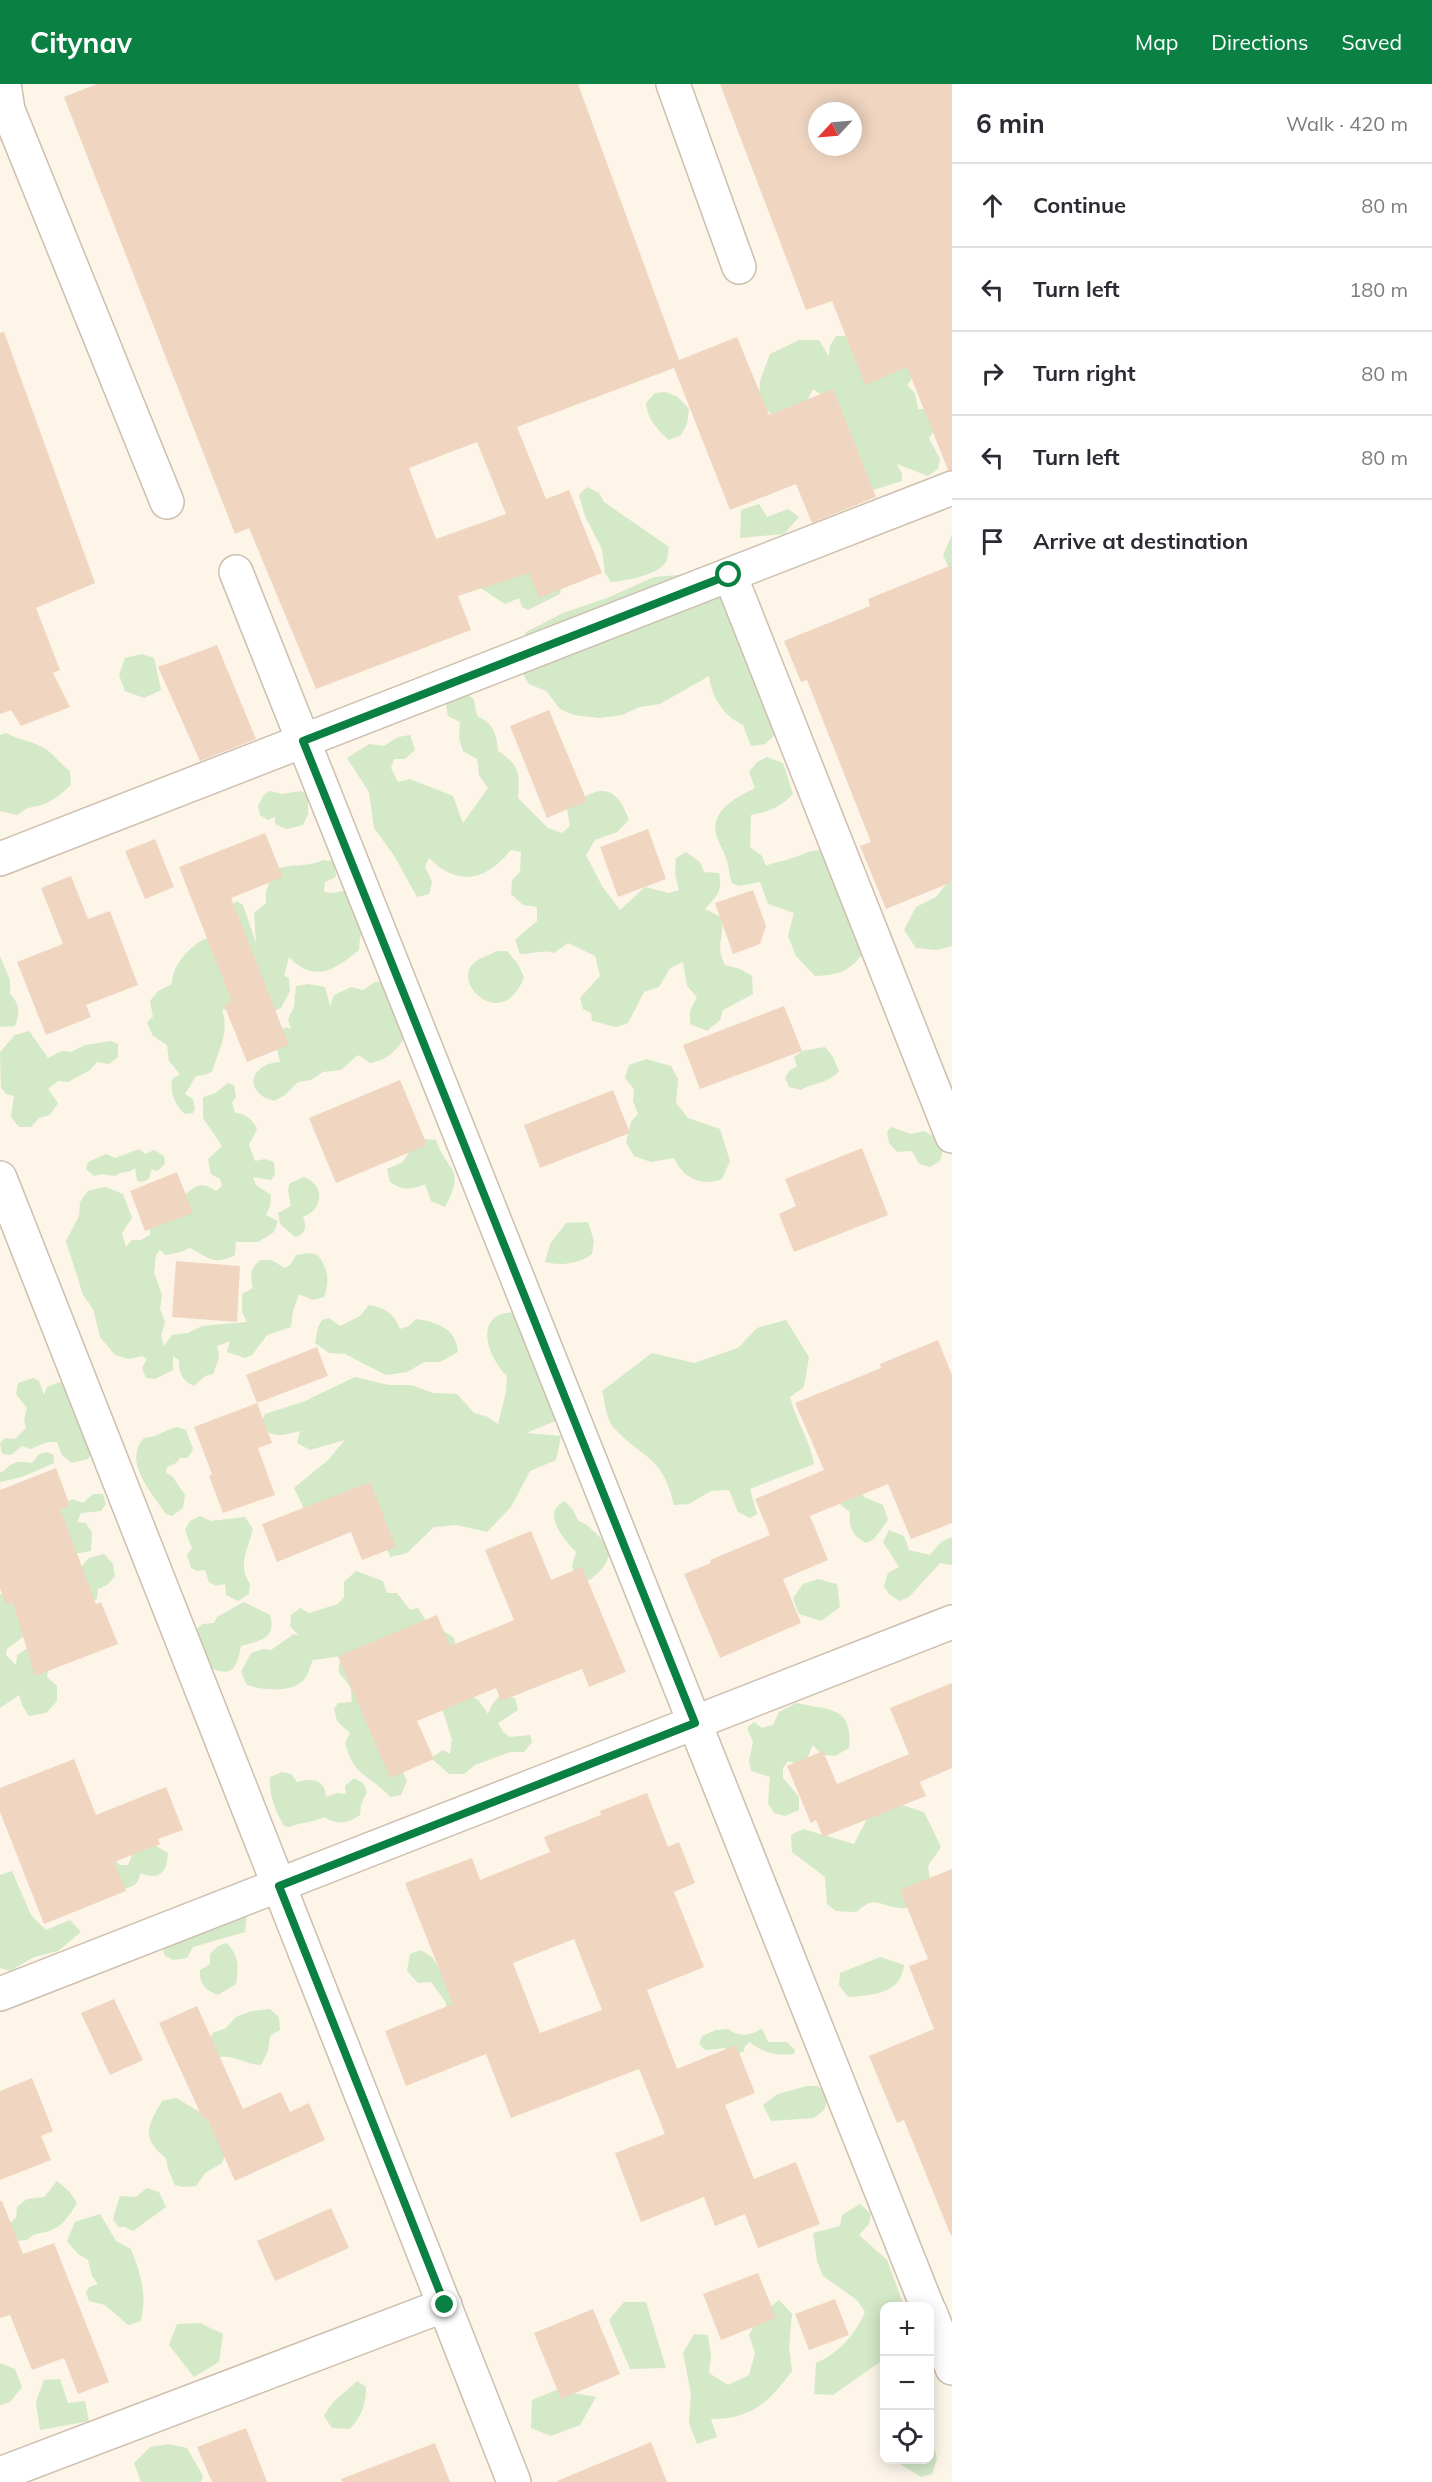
<!DOCTYPE html>
<meta charset="utf-8">
<style>
body{margin:0;font-family:Mulish,sans-serif;background:#f7f7f7;color:#2b2b33}
.controls{position:absolute;right:18px;bottom:18px;display:grid;overflow:hidden;border-radius:12px;box-shadow:0 3px 15px #0003}
.controls button{width:54px;height:54px;display:grid;place-items:center;padding:0;border:0;border-bottom:2px solid #e1e1e2;background:#fff;color:#2b2b33;font:30px sans-serif}
.compass{position:absolute;left:808px;top:18px;width:54px;height:54px;border-radius:50%;background:#fff;box-shadow:0 3px 15px #0003;rotate:244deg}
.stop{position:absolute;width:18px;height:18px;margin:-14px;border:4px solid #0b8043;border-radius:50%;background:#fff}
.stop.end{background:#0b8043;border-color:#fff;box-shadow:0 2px 6px #0008}
.list{margin:0;padding:0;list-style:none}
h2{display:flex;justify-content:space-between;align-items:center;height:78px;margin:0;padding:0 24px;font-size:26px}
h2 small{font-size:20px;font-weight:400;color:#7c7c81}
.list li{display:grid;grid-template-columns:39px 1fr auto;gap:18px;align-items:center;box-sizing:border-box;height:84px;padding:0 24px;border-top:2px solid #e1e1e2}
.list b{display:block;font-size:22px;white-space:nowrap}
.list em{font-size:20px;font-style:normal;color:#7c7c81}
.icon{flex:none;width:33px;height:33px;fill:none;stroke:currentColor;stroke-width:2;stroke-linecap:round;stroke-linejoin:round}
.map{position:relative;flex:none;width:952px;height:2398px;overflow:hidden}
header{display:flex;align-items:center;gap:36px;box-sizing:border-box;height:84px;padding:0 30px;background:#0b8043;color:#fff}
header strong{font-size:28px}
nav{display:flex;gap:33px;margin-inline-start:auto;font-size:21px}
main{display:flex}
aside{flex:1;background:#fff}
.map>svg:first-child{display:block}
</style>
<header>
<strong>Citynav</strong>
<nav><a>Map</a><a>Directions</a><a>Saved</a></nav>
</header>
<main>
<div class="map">
<svg width="952" height="2398" viewBox="0 0 952 2398">
<rect width="100%" height="100%" fill="#fcf5e8"/>
<g fill="#d3e9c7">
<polygon points="836,252 847,252 902,264 912,295 907,301 915,309 918,325 929,325 934,347 929,354 940,375 938,385 928,392 897,380 902,390 902,397 867,408 826,314 813,305 804,324 777,336 759,318 760,297 770,270 799,256 819,256 829,273 830,262"/>
<path d="M665 308 678 313 689 325 687 340 681 351 669 356C657 346 647 334 646 319L655 309Z"/>
<path d="M587 403 599 409 604 418 669 463C668 467 668 474 666 478 658 491 625 497 611 498L605 489 602 465 585 432 579 411Z"/>
<polygon points="759,420 767,433 788,425 799,433 784,450 740,454 741,426"/>
<polygon points="952,451 952,491 943,471"/>
<polygon points="523,486 561,502 560,510 528,526 522,523 519,514 505,520 482,505 482,496"/>
<path d="M678 491 696 493 738 513 779 647 765 660 751 662 743 641C723 631 712 614 709 592L660 620 640 623 622 631 599 634 574 631 560 625 546 607 529 600 517 581 526 548 563 529 607 514 654 493Z"/>
<polygon points="142,570 154,574 161,606 144,614 125,607 119,591 125,574"/>
<path d="M465 607 474 616 477 632C493 639 497 650 498 667 519 680 520 690 518 714L548 744 562 749 570 742 567 726C595 702 615 696 629 736L617 748 595 756 586 771 602 802 620 826 645 803 669 809 679 806 675 790 676 774 686 768 700 778 704 788 719 789C723 807 717 812 705 825L721 833C726 853 714 859 725 881L740 885 752 892 753 910 723 926 720 936 707 947 690 940V927L697 913 687 902 683 878 670 884 659 903 644 908 628 939 616 943 592 937 591 929 583 925 580 914 600 892 595 872 568 859 554 869C542 865 532 871 520 870L515 856 537 837V823L523 821 511 810 512 796 520 788 521 768 511 766C485 796 460 804 429 774L425 783 432 798 429 810 417 813 395 773 374 744 369 708 347 674 369 660 384 662 398 653 410 651 415 666 405 675H394L391 684 398 698 410 695 453 712 463 739 488 704 479 691 477 675 463 667 459 654 460 638 448 632 446 621 451 609Z"/>
<path d="M6 649C18 656 32 657 44 664 54 670 60 680 70 687L71 701C63 708 56 715 46 719 34 725 29 720 18 731L0 727V651Z"/>
<path d="M767 673 783 679 793 710C781 723 768 728 751 731L750 763 762 772 766 782C774 778 781 778 789 775 807 770 805 766 826 766L869 860C853 885 844 891 815 892L796 872 788 852 794 829 768 820 760 798 739 802 732 799C729 791 729 784 727 777 725 768 718 759 716 750 710 727 738 712 755 704L749 688 757 678Z"/>
<polygon points="269,707 282,710 301,707 308,712 308,730 303,741 287,745 275,740 275,733 268,736 260,731 258,722 263,712"/>
<path d="M323 776 334 777 336 793 325 798 324 808 333 809 348 806 369 846 360 853 359 866C334 887 314 899 289 873L284 892 289 894 290 907 281 924 272 928 236 923 222 926C230 949 218 967 212 988L204 991 196 992 185 1010 193 1015 195 1025 193 1029 185 1030C175 1021 170 1009 172 995L180 990 169 977 167 961 153 952 147 938 153 933 150 917 158 907 172 900C172 883 186 867 199 858 203 855 209 855 212 852 223 844 227 826 236 817L243 821 256 859 254 829 266 819V808L274 786C291 779 307 784 323 776Z"/>
<polygon points="952,793 952,862 937,866 916,864 904,846 916,823 936,813"/>
<path d="M497 867H507L518 880 524 893C503 950 449 898 475 878 481 873 490 871 497 867Z"/>
<path d="M0 872 10 896V910C20 920 20 929 15 942L0 943Z"/>
<path d="M389 897 406 952C396 967 388 976 370 979L358 971 341 986 323 988 311 996 298 998 285 1011 274 1017C270 1015 264 1014 261 1011 242 995 262 978 280 978L276 960 278 949 286 943 291 945 288 935 294 923 296 902 308 900 325 903 330 922 334 911 351 903 363 906 375 898Z"/>
<polygon points="29,947 48,974 62,967 71,968 85,961 111,957 118,960 118,973 109,980 97,978 90,986 68,998 58,997 48,1005 58,1019 50,1031 39,1034 31,1043 19,1043 11,1033 14,1012 6,1010 1,1003 0,968 15,951"/>
<path d="M825 963 833 973 839 987C829 999 815 998 801 1006L789 1003 785 994 789 987 797 982 794 973 802 967Z"/>
<path d="M646 975 671 982 678 995 676 1019 688 1034 720 1045 730 1077 722 1095C701 1103 683 1094 674 1074L651 1078 634 1072 626 1058 631 1038 638 1030 633 1017 634 1005 625 994 629 981Z"/>
<path d="M228 999 234 1001 236 1013 232 1018 235 1029C245 1029 253 1036 257 1045L249 1061 255 1077 265 1075 274 1078 275 1090 271 1096 253 1093 256 1101 271 1111 270 1122 266 1131 278 1137 274 1148 258 1158H236L235 1171C213 1182 210 1174 190 1164L181 1168 165 1171 160 1166 156 1171 154 1188 162 1211 160 1225 165 1238 161 1252 164 1262 172 1251 188 1249 202 1242 247 1238 242 1228V1210L253 1204C250 1191 250 1185 260 1176H271L285 1184 290 1181 296 1171 309 1169 318 1171C328 1186 330 1196 324 1213L313 1216 299 1210 293 1227 291 1243 267 1251 252 1271 245 1274 227 1268 230 1257 217 1262 219 1274 213 1290 205 1292 194 1302C182 1296 179 1290 179 1276L173 1272V1286L155 1295 146 1294 142 1284 147 1275 142 1272 129 1275 115 1271 100 1253 93 1225 83 1211 66 1157 79 1132 80 1118 88 1107 105 1103 123 1110 132 1134 122 1149 126 1163 132 1156H141L150 1151V1141C161 1132 187 1106 198 1102 205 1100 210 1103 216 1107L222 1102 220 1095 211 1090 208 1075 222 1062 203 1034V1013L214 1010Z"/>
<polygon points="891,1043 911,1050 924,1047 935,1053 944,1063 940,1077 930,1083 919,1080 912,1067 897,1068 889,1059 887,1048"/>
<path d="M423 1055 436 1056C447 1089 467 1083 445 1123L431 1117 425 1100C411 1106 403 1107 390 1098L387 1085 403 1078 412 1063Z"/>
<path d="M139 1065 145 1070 154 1066 164 1072 165 1080 157 1087 151 1085C150 1094 149 1097 140 1098L137 1096 135 1084C129 1089 122 1087 115 1092L102 1090 94 1092 86 1085 88 1078 106 1070 115 1074Z"/>
<path d="M304 1093C325 1101 324 1125 303 1133 307 1143 306 1150 295 1153L280 1140 278 1129 291 1122 288 1106 290 1099Z"/>
<path d="M588 1138 594 1157 592 1170C577 1180 563 1182 545 1178L550 1160 566 1139Z"/>
<path d="M369 1221C385 1224 394 1229 400 1245L409 1242 416 1235C437 1238 456 1244 458 1268L440 1278H424L407 1288 386 1291 345 1270 329 1269 315 1259 318 1243 322 1236 329 1234 340 1242 360 1232Z"/>
<path d="M518 1228 558 1336 526 1349 561 1352 556 1376 530 1387 511 1423 487 1448 457 1441 434 1443 407 1469 390 1473 366 1409 308 1433 294 1404 328 1376 345 1356 310 1366 297 1359 300 1347C283 1351 274 1355 260 1342L265 1330 305 1317 355 1293 389 1301H411L433 1309 457 1310 474 1329 488 1333 498 1340 506 1308 507 1292C493 1279 475 1243 499 1231 504 1228 513 1229 518 1228Z"/>
<path d="M786 1236 809 1273 804 1303 790 1313C796 1337 810 1356 814 1380L750 1405 757 1430 750 1434 738 1428 729 1406 711 1407 689 1420 674 1421C663 1371 642 1375 613 1343 606 1335 605 1317 602 1307L652 1269 694 1279 738 1264 757 1244Z"/>
<polygon points="33,1294 39,1297 44,1311 47,1303 59,1298 74,1303 93,1365 88,1375 72,1379 62,1371 57,1358 48,1358 30,1365 22,1362 11,1371 2,1370 0,1359 5,1354 15,1355 26,1344 24,1335 27,1324 16,1310 18,1299"/>
<path d="M178 1343 186 1346 193 1365 188 1374H180L176 1379 167 1383 166 1389 172 1392 185 1411 183 1424 172 1432 166 1430C153 1410 122 1378 144 1354 156 1354 166 1345 178 1343Z"/>
<path d="M47 1368 54 1371V1379L22 1393 0 1398V1388L4 1387C12 1377 19 1377 32 1379L39 1370Z"/>
<path d="M857 1401 864 1413 883 1421 888 1436 874 1455 866 1459C852 1451 849 1444 850 1428L841 1421 837 1414Z"/>
<polygon points="93,1410 103,1410 106,1420 101,1427 81,1429 77,1438 86,1439 92,1449 91,1467 67,1471 58,1424 72,1415 83,1419"/>
<path d="M565 1417 573 1426 578 1436 588 1442 609 1462C610 1478 603 1485 590 1496L576 1495 572 1482 576 1468C564 1455 540 1429 565 1417Z"/>
<path d="M200 1432 211 1437 245 1433 253 1445C248 1465 237 1482 250 1500L249 1510 238 1517 226 1511 225 1500 216 1502 209 1498 205 1486 197 1487 191 1484 187 1471 192 1464 185 1446 190 1437Z"/>
<polygon points="889,1446 904,1452 909,1466 930,1471 941,1458 952,1453 952,1481 940,1479 909,1513 899,1517 889,1510 884,1502 888,1489 899,1483 883,1458"/>
<polygon points="104,1470 113,1480 115,1492 107,1501 98,1505 97,1515 88,1519 80,1484 89,1474"/>
<path d="M356 1487 383 1497 387 1509H397L410 1526 418 1524 428 1540 401 1684 407 1697 401 1711 390 1713C369 1689 355 1695 345 1659L350 1649 337 1637 334 1625 338 1619 352 1618C351 1614 352 1607 350 1603 342 1588 334 1593 342 1572L313 1576C310 1581 309 1588 306 1593 296 1610 262 1606 247 1601L241 1588 251 1569 263 1565 271 1566 294 1550 299 1552 290 1542 291 1531 300 1524 309 1529 338 1520 344 1513V1498Z"/>
<polygon points="818,1495 837,1500 840,1523 821,1537 799,1530 793,1514 803,1500"/>
<polygon points="21,1509 28,1549 7,1565 6,1571 16,1581 17,1571 28,1564 50,1570 47,1593 57,1602 57,1617 46,1629 29,1632 22,1621 19,1611 0,1624 0,1510"/>
<path d="M244 1518 270 1531C277 1554 260 1557 241 1562 237 1582 234 1594 211 1584L210 1580 200 1574 192 1550 202 1540 214 1539 217 1533Z"/>
<polygon points="442,1546 454,1554 464,1608 478,1616 488,1630 492,1621 500,1611 515,1614 518,1626 498,1639 503,1648 510,1653 530,1651 532,1658 524,1668 510,1668 475,1681 464,1690 449,1690 431,1674 443,1666 450,1670 452,1656 442,1624"/>
<path d="M796 1619C826 1626 854 1621 849 1664L835 1672 822 1671 813 1661 806 1677 800 1681 788 1677 783 1684V1694L799 1713V1726L785 1732 774 1729 768 1719 770 1693 751 1687 749 1677 753 1658 747 1644 754 1638 762 1644 773 1641 779 1628Z"/>
<path d="M282 1688 291 1690 297 1698C312 1694 325 1695 326 1713L337 1709 346 1710 345 1702 354 1694 363 1699 367 1708 361 1720 360 1731C347 1740 337 1741 324 1733 312 1739 301 1738 289 1743L284 1742C275 1726 269 1712 270 1693Z"/>
<path d="M883 1715 924 1728 941 1763 928 1782 930 1796 920 1820C914 1822 907 1825 901 1824 877 1822 877 1810 856 1828L836 1827 827 1820 825 1793 792 1768 791 1751 803 1745 854 1760 870 1729Z"/>
<path d="M151 1759 168 1769C167 1789 159 1797 140 1789 139 1800 134 1802 124 1805L100 1777 112 1773 120 1781H128L133 1769Z"/>
<polygon points="12,1787 31,1831 46,1846 70,1836 81,1848 58,1867 34,1873 10,1887 0,1884 0,1791"/>
<polygon points="247,1827 245,1848 193,1863 187,1874 173,1876 165,1872 161,1858"/>
<path d="M227 1859C239 1873 239 1882 236 1900L218 1911C205 1906 199 1900 200 1886L210 1880V1870L218 1862Z"/>
<polygon points="421,1866 432,1873 439,1884 498,1868 448,1927 445,1917 431,1898 418,1899 407,1887 410,1870"/>
<path d="M880 1873 904 1881C901 1910 873 1911 848 1913L839 1901 840 1889Z"/>
<path d="M270 1925 279 1933 280 1946 270 1952 268 1967 261 1981C243 1980 237 1971 219 1973L208 1958 213 1949 226 1944 236 1933 252 1927Z"/>
<path d="M728 1945C741 1954 749 1951 762 1945L768 1958H787L795 1966 794 1970C778 1972 762 1969 750 1958L745 1962 744 1967 729 1974 725 1964 705 1966 699 1960 702 1952 716 1946Z"/>
<polygon points="807,2002 818,2002 828,2013 824,2026 814,2034 771,2037 763,2021 778,2010"/>
<path d="M176 2014 215 2037 229 2061 222 2079 205 2089 196 2102 182 2103 175 2101 168 2085 166 2074C141 2054 147 2043 162 2017Z"/>
<path d="M57 2097 69 2107 77 2119C69 2131 64 2142 49 2147 39 2150 34 2149 27 2156L16 2157 7 2141 16 2134 17 2123 27 2115 44 2113Z"/>
<polygon points="147,2104 159,2108 166,2123 133,2147 125,2143 118,2143 113,2135 120,2112 136,2113"/>
<path d="M860 2120 871 2130 869 2140 859 2151 887 2176 904 2222H884V2275L833 2311 814 2310 816 2279C839 2269 855 2251 865 2228L857 2216 823 2192 817 2177 813 2149 840 2142 842 2131Z"/>
<path d="M100 2130 116 2157 131 2165C141 2192 147 2208 141 2237L128 2241 105 2221 89 2217 86 2209 89 2203 98 2200 92 2192 88 2176 78 2170 67 2157 75 2138Z"/>
<path d="M779 2216 792 2230 789 2262 792 2287C769 2318 752 2335 711 2335L717 2353 697 2360 689 2339 691 2310 683 2269 694 2250 708 2251 711 2272 709 2289 728 2301 749 2291 755 2269 749 2251 761 2230Z"/>
<polygon points="624,2218 646,2218 666,2284 630,2285 609,2236"/>
<polygon points="200,2239 223,2250 219,2278 194,2293 169,2261 177,2240"/>
<polygon points="0,2279 15,2285 22,2303 10,2318 0,2321"/>
<polygon points="60,2295 68,2319 85,2317 89,2337 40,2346 36,2318 44,2296"/>
<path d="M357 2297 366 2303C366 2321 362 2331 350 2345L332 2344 324 2332C332 2316 345 2309 357 2297Z"/>
<polygon points="556,2306 596,2313 580,2341 551,2352 531,2344 532,2316"/>
<polygon points="930,2357 933,2358 937,2375 932,2390 921,2393 894,2376 930,2376"/>
<polygon points="169,2360 187,2364 203,2392 201,2398 141,2398 134,2379 150,2363"/>
</g>
<g fill="#f0d6c1" fill-rule="evenodd">
<path d="M97 0H578L679 276 737 253 769 331 833 305 876 413 812 439 796 400 730 426 674 284 517 343 546 415 569 406 602 489 539 514 529 489 458 512 471 546 316 605 249 444 235 450 64 13ZM477 358 506 430 436 455 409 384Z"/>
<path d="M720 0H952V386H948L907 283 865 301 832 217 806 226ZM817 27H853V63H817Z"/>
<polygon points="4,248 95,499 36,524 60,586 53,589 70,623 21,642 11,626 0,630 0,249"/>
<polygon points="952,481 952,798 886,825 860,762 871,758 807,596 801,598 784,557 870,522 868,515"/>
<polygon points="217,561 256,655 200,677 158,583"/>
<polygon points="549,626 587,717 547,734 510,642"/>
<polygon points="648,745 666,795 618,813 600,763"/>
<polygon points="265,749 283,793 231,814 289,961 247,978 224,921 232,918 179,783"/>
<polygon points="155,755 174,803 145,815 125,767"/>
<polygon points="71,792 88,835 110,827 138,901 86,921 91,933 46,951 17,878 63,860 41,804"/>
<polygon points="753,806 766,842 760,860 733,870 715,819"/>
<polygon points="784,922 802,967 700,1005 683,961"/>
<polygon points="400,996 427,1061 336,1099 309,1034"/>
<polygon points="613,1006 630,1049 540,1084 524,1041"/>
<polygon points="862,1064 888,1131 794,1168 779,1130 796,1122 785,1095"/>
<polygon points="177,1088 193,1129 145,1147 130,1107"/>
<polygon points="176,1177 240,1182 237,1238 172,1233"/>
<polygon points="938,1256 952,1291 952,1439 911,1455 888,1400 810,1432 828,1476 783,1495 801,1539 720,1574 684,1490 711,1479 710,1476 770,1451 755,1415 824,1386 795,1319 881,1284 880,1280"/>
<polygon points="317,1263 328,1292 257,1319 246,1291"/>
<polygon points="257,1319 272,1359 258,1364 275,1411 223,1429 209,1392 212,1390 194,1343"/>
<polygon points="56,1384 70,1422 60,1425 96,1520 101,1518 118,1560 35,1592 13,1519 6,1521 0,1504 0,1406"/>
<polygon points="370,1398 396,1463 362,1476 351,1448 277,1478 262,1440"/>
<polygon points="531,1447 551,1496 582,1483 626,1588 589,1603 582,1585 501,1617 496,1604 417,1637 434,1675 390,1694 338,1572 437,1531 450,1562 514,1536 485,1466"/>
<polygon points="952,1599 952,1684 920,1698 926,1712 823,1753 816,1736 811,1739 787,1682 823,1667 837,1700 909,1670 890,1624"/>
<polygon points="74,1675 96,1731 166,1703 183,1746 158,1755 160,1760 114,1778 126,1807 44,1840 0,1728 0,1704"/>
<path d="M647 1709 668 1763 679 1758 695 1799 674 1808 704 1883 647 1906 677 1985 736 1961 755 2009 725 2021 754 2095 796 2078 820 2140 758 2164 745 2130 715 2142 704 2113 641 2138 615 2069 665 2050 639 1985 511 2034 486 1970 406 2002 385 1947 453 1920 405 1799 472 1774 480 1796 550 1768 544 1753 601 1731 600 1727ZM574 1855 602 1926 540 1949 513 1879Z"/>
<polygon points="952,1785 952,2152 951,2152 904,2036 897,2039 869,1972 934,1945 909,1882 928,1875 900,1806"/>
<polygon points="114,1915 143,1976 110,1991 81,1929"/>
<polygon points="197,1922 243,2025 281,2008 290,2028 309,2019 325,2056 235,2097 207,2034 203,2035 159,1939"/>
<polygon points="32,1994 53,2047 41,2052 51,2076 0,2096 0,2007"/>
<polygon points="0,2117 2,2117 23,2170 54,2159 109,2298 78,2310 64,2274 32,2286 10,2231 0,2234"/>
<polygon points="331,2124 349,2164 275,2197 257,2157"/>
<polygon points="758,2189 776,2234 721,2256 703,2210"/>
<polygon points="835,2215 849,2251 809,2266 795,2230"/>
<polygon points="593,2225 620,2290 561,2315 534,2249"/>
<polygon points="246,2344 267,2398 212,2398 197,2363"/>
<polygon points="651,2358 667,2398 557,2398 557,2397"/>
<polygon points="435,2359 450,2398 342,2398 341,2395"/>
</g>
<g fill="none" stroke-linecap="round" stroke-linejoin="round">
<defs>
<g id="minor">
<polyline points="4,0 8,26 167,418"/>
<polyline points="673,0 739,183"/>
<polyline points="236,488 927,2222"/>
<polyline points="730,491 952,1052"/>
<polyline points="0,775 952,404"/>
<polyline points="0,1094 514,2398"/>
<polyline points="0,1910 952,1538"/>
<polyline points="930,2228 952,2284"/>
<polyline points="0,2390 445,2221"/>
</g>
</defs>
<use href="#minor" stroke="#cdbeae" stroke-width="36"/>
<use href="#minor" stroke="#fff" stroke-width="33"/>
</g>
<g fill="none" stroke-linecap="round" stroke-linejoin="round">
<polyline stroke="#0b8043" stroke-width="8" points="445,2221 279,1802 695,1639 303,657 729,491"/>
</g>
</svg>
<div class="controls">
<button>+</button>
<button>−</button>
<button><svg class="icon" aria-label="locate" viewBox="0 0 24 24"><circle cx="12" cy="12" r="6"/><path d="M12 2v4M12 18v4M2 12h4M18 12h4"/></svg></button>
</div>
<svg class="compass" viewBox="-18 -18 36 36"><path d="M0-13l5 13h-10z" fill="#e53935"/><path d="M0 13l5-13h-10z" fill="#7c7c81"/></svg>
<div class="stop" style="left:729px;top:491px"></div>
<div class="stop end" style="left:445px;top:2221px"></div>
</div>
<aside>
<h2>6 min<small>Walk · 420 m</small></h2>
<ul class="list">
<li><svg class="icon" aria-label="ahead" viewBox="0 0 24 24"><path d="M12 20V5M6 11l6-6 6 6"/></svg><div><b>Continue</b></div><em>80 m</em></li>
<li><svg class="icon" aria-label="left" viewBox="0 0 24 24"><path d="M17 20v-9H6M10 6l-5 5 5 5"/></svg><div><b>Turn left</b></div><em>180 m</em></li>
<li><svg class="icon" aria-label="right" viewBox="0 0 24 24"><path d="M7 20v-9h11M14 6l5 5-5 5"/></svg><div><b>Turn right</b></div><em>80 m</em></li>
<li><svg class="icon" aria-label="left" viewBox="0 0 24 24"><path d="M17 20v-9H6M10 6l-5 5 5 5"/></svg><div><b>Turn left</b></div><em>80 m</em></li>
<li><svg class="icon" aria-label="arrive" viewBox="0 0 24 24"><path d="M6 21V4h12l-3 4 3 4H6"/></svg><div><b>Arrive at destination</b></div></li>
</ul>
</aside>
</main>
